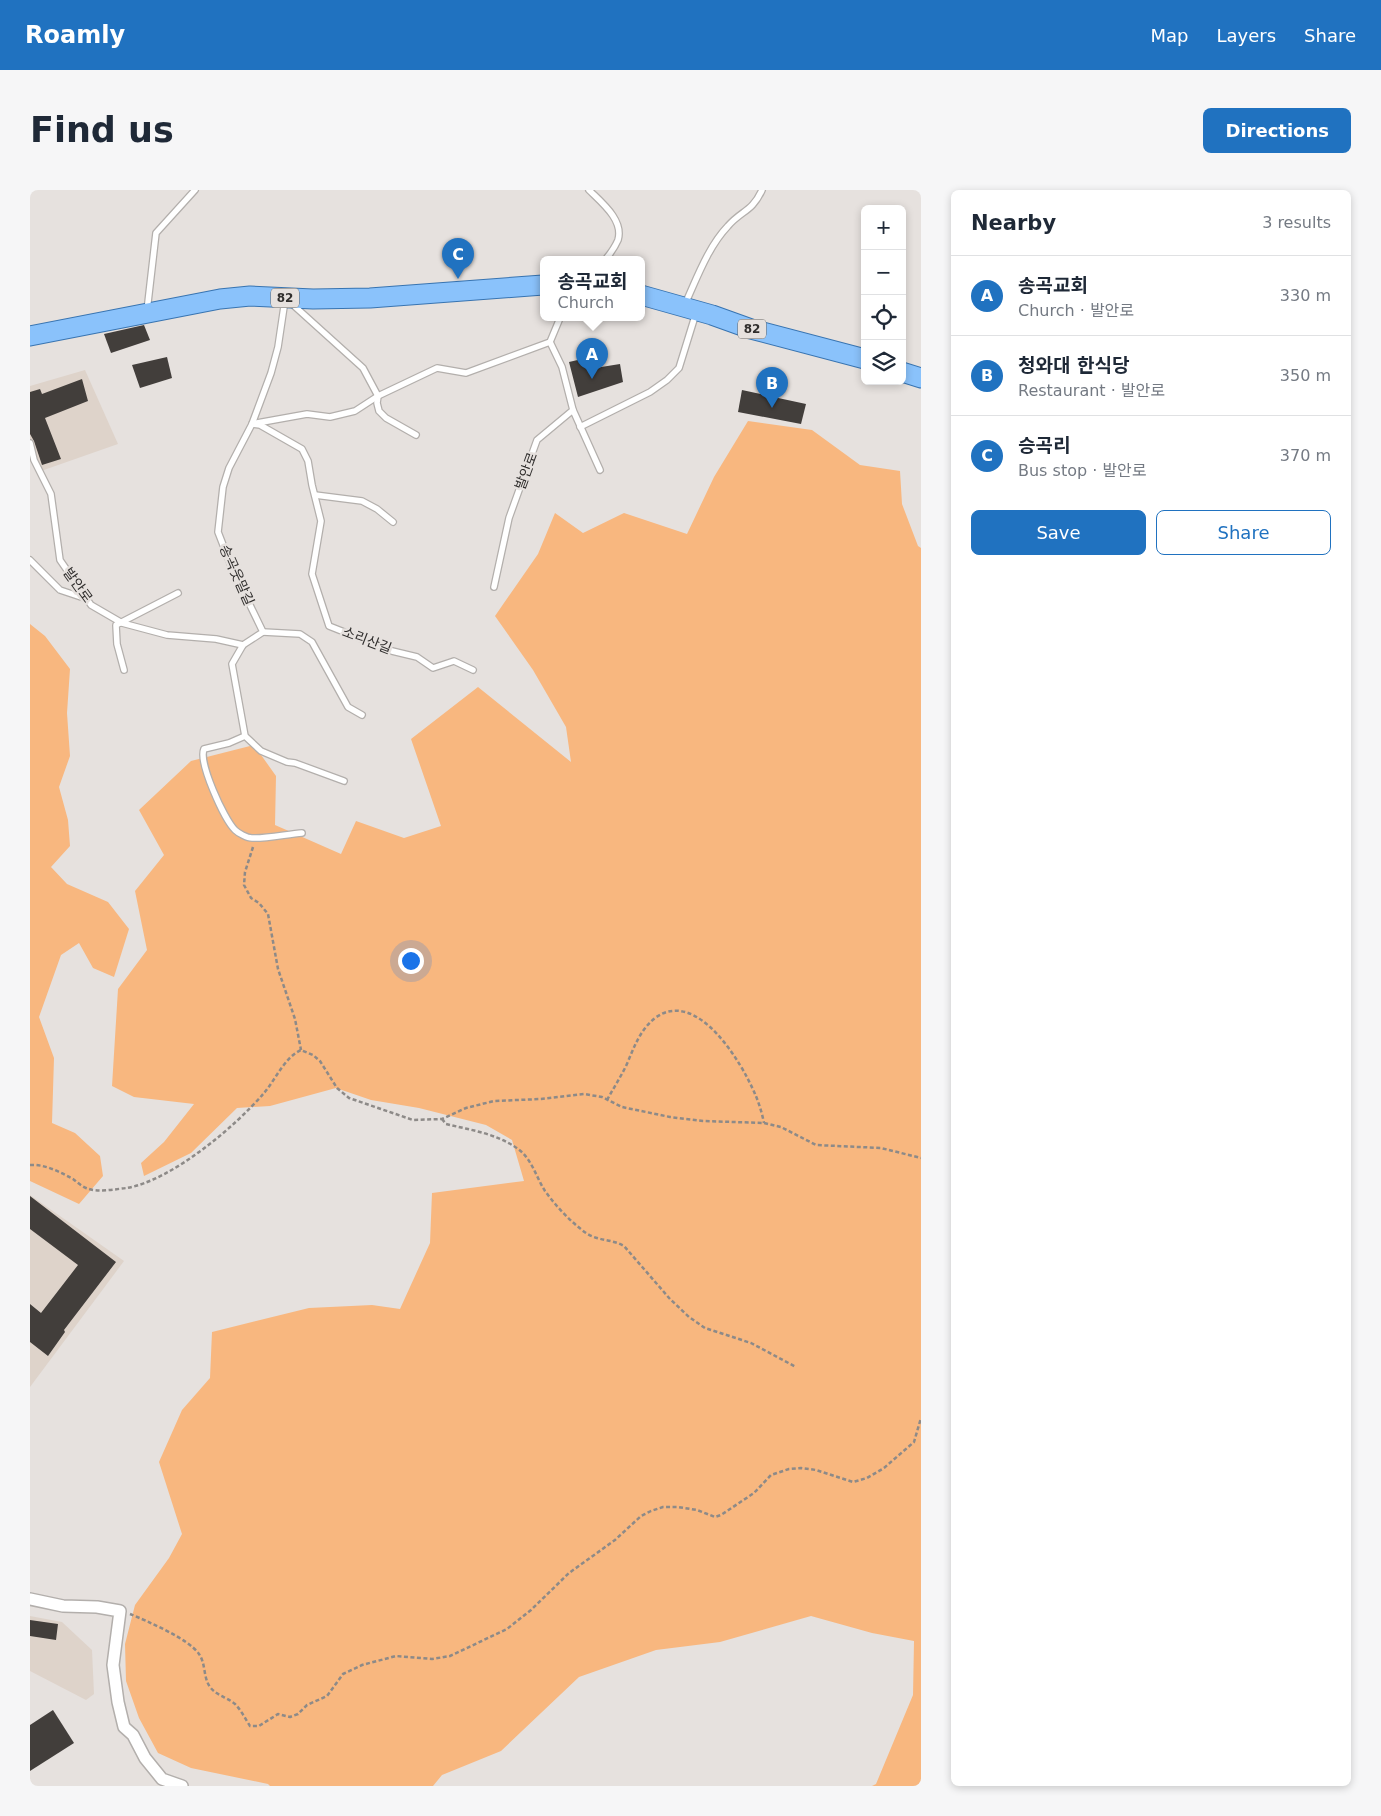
<!DOCTYPE html>
<meta charset="utf-8">
<style>
body{margin:0;font-family:"DejaVu Sans","Noto Sans KR",sans-serif;background:#f6f6f7;color:#1f2937}
.controls{position:absolute;right:15px;top:15px;display:grid;overflow:hidden;border-radius:8px;box-shadow:0 2px 8px #0003}
.controls button{width:45px;height:45px;display:grid;place-items:center;padding:0;border:0;border-bottom:1px solid #e0e1e3;background:#fff;color:#1f2937;font:25px sans-serif}
.you{position:absolute;left:380px;top:770px;width:18px;height:18px;margin:-12px;border:4px solid #fff;border-radius:50%;background:#1a73e8;box-shadow:0 0 0 8px #1a73e833}
.badge{display:grid;place-items:center;width:32px;height:32px;border-radius:50%;background:#2072c0;color:#fff;font-size:16px;font-weight:700}
.pin{position:absolute;translate:-50% -41px;filter:drop-shadow(0 1px 2px #0008)}
.pin::after{content:'';position:absolute;top:26px;width:18px;height:15px;background:inherit;clip-path:polygon(0 0,100% 0,50% 100%)}
.popup{position:absolute;left:510px;top:66px;width:105px;height:65px;box-sizing:border-box;display:grid;place-content:center;border-radius:8px;background:#fff;filter:drop-shadow(0 1px 4px #0005);font-size:16px;white-space:nowrap;color:#747a83}
.popup b{font-size:19px;color:#1f2937}
.popup::after{content:'';position:absolute;left:50%;top:100%;margin-left:-10px;border:10px solid transparent;border-top-color:#fff}
.list{margin:0;padding:0;list-style:none}
h2{display:flex;justify-content:space-between;align-items:center;height:65px;margin:0;padding:0 20px;font-size:21px}
h2 small{font-size:16px;font-weight:400;color:#747a83}
.list li{display:grid;grid-template-columns:32px 1fr auto;gap:15px;align-items:center;box-sizing:border-box;height:80px;padding:0 20px;border-top:1px solid #e0e1e3}
.list b{display:block;font-size:19px;white-space:nowrap}
.list p{margin:0;font-size:16px;white-space:nowrap;color:#747a83}
.list em{font-size:16px;font-style:normal;color:#747a83}
.actions{display:flex;gap:10px;padding:15px 20px}
.actions a{flex:1;padding:11px 0;border:1px solid #2072c0;border-radius:8px;text-align:center;font-size:18px;color:#2072c0}
.actions .main{background:#2072c0;color:#fff}
.icon{flex:none;width:28px;height:28px;fill:none;stroke:currentColor;stroke-width:2;stroke-linecap:round;stroke-linejoin:round}
.map{position:relative;flex:none;width:891px;height:1596px;overflow:hidden;border-radius:8px}
header{display:flex;align-items:center;gap:30px;box-sizing:border-box;height:70px;padding:0 25px;background:#2072c0;color:#fff}
header strong{font-size:24px}
nav{display:flex;gap:28px;margin-inline-start:auto;font-size:18px}
.intro{display:flex;align-items:center;justify-content:space-between;box-sizing:border-box;height:120px;padding:0 30px}
h1{margin:0;font-size:35px}
.button{padding:12px 22px;border-radius:8px;background:#2072c0;color:#fff;font-size:18px;font-weight:700}
main{display:flex;gap:30px;padding:0 30px}
aside{flex:1;background:#fff;border-radius:8px;box-shadow:0 2px 8px #0003}
.map>svg:first-child{display:block}
</style>
<header>
<strong>Roamly</strong>
<nav><a>Map</a><a>Layers</a><a>Share</a></nav>
</header>
<div class="intro"><h1>Find us</h1><a class="button">Directions</a></div>
<main>
<div class="map">
<svg width="891" height="1596" viewBox="0 0 891 1596">
<rect width="100%" height="100%" fill="#e6e1de"/>
<g fill="#ded3ca">
<polygon points="55,180 88,254 11,281 0,249 0,196"/>
<polygon points="0,1005 94,1071 0,1197"/>
<polygon points="0,1426 32,1432 62,1460 64,1504 56,1510 0,1481"/>
</g>
<g fill="#f8b77f">
<polygon points="718,231 782,240 830,275 870,281 872,314 888,356 891,358 891,1596 842,1596 846,1594 883,1505 884,1451 842,1443 781,1426 690,1452 626,1460 549,1487 471,1561 412,1585 403,1596 240,1596 238,1594 161,1578 128,1563 109,1528 96,1491 95,1454 105,1415 139,1368 152,1344 129,1272 152,1220 180,1188 182,1142 279,1118 342,1115 370,1119 400,1053 402,1003 494,991 482,950 456,935 389,918 341,910 306,898 240,916 207,918 161,963 114,986 111,973 134,952 164,914 104,907 82,896 88,799 117,760 105,701 134,665 109,620 161,571 224,555 246,586 245,635 311,664 326,631 374,648 411,636 381,549 448,497 541,572 536,537 503,480 465,426 508,364 525,323 553,343 594,323 657,344 684,287"/>
<polygon points="0,434 15,446 40,479 37,523 40,566 29,597 38,630 40,656 21,677 37,694 78,712 99,739 84,787 63,778 49,753 31,765 9,827 24,868 22,933 45,943 70,966 73,986 49,1014 0,991"/>
</g>
<g fill="#423e3b">
<polygon points="114,135 120,150 81,163 74,144"/>
<polygon points="137,167 142,188 110,198 102,175"/>
<polygon points="552,169 565,178 590,174 593,192 548,207 539,172"/>
<polygon points="52,189 58,211 15,228 31,269 12,275 4,251 0,244 0,202 10,199 12,204"/>
<polygon points="712,200 776,214 771,234 708,222"/>
<polygon points="0,1006 86,1072 34,1140 35,1142 18,1166 0,1152 0,1114 11,1123 48,1075 0,1039"/>
<polygon points="0,1430 28,1434 26,1450 0,1446"/>
<polygon points="23,1520 44,1553 0,1581 0,1535"/>
</g>
<g fill="none" stroke-linecap="round" stroke-linejoin="round">
<defs>
<g id="lane">
<path d="M559 0C571 12 594 30 588 50 585 57 580 64 575 70"/>
<polyline points="255,110 248,157 241,183 222,234 199,278 193,297 188,342 202,378 233,442 213,455 202,474 215,546 231,561 257,572 265,573 314,591"/>
<polyline points="261,113 333,178 348,206 347,213 349,221 356,228 386,245"/>
<path d="M655 114C667 88 678 57 698 36 712 20 722 22 732 0"/>
<polyline points="117,121 126,43 165,0"/>
<polyline points="543,220 570,280"/>
<polyline points="227,233 277,224 300,227 325,221 348,206 407,178 436,183 520,152 530,128"/>
<polyline points="222,234 230,235 272,259 278,271 282,295 291,331 282,384 299,436 362,461 387,467 403,478 424,471 443,480"/>
<polyline points="550,237 620,202 637,190 649,178 666,123"/>
<polyline points="0,253 4,270 21,304 30,370 61,415 92,433 137,445 186,449 213,455"/>
<polyline points="285,305 332,311 347,319 363,332"/>
<polyline points="0,370 30,400 57,409"/>
<polyline points="464,397 479,328 507,250 543,220 532,177 520,152"/>
<polyline points="233,442 270,444 282,452 318,517 332,525"/>
<polyline points="94,480 87,454 86,435 148,403"/>
<path d="M215 546 199 553 174 559C168 572 194 629 205 640 208 643 217 648 222 648 235 649 258 644 272 643"/>
</g>
<polyline id="street" points="0,1409 33,1416 67,1417 90,1421 83,1475 88,1512 94,1537 103,1545 115,1568 132,1589 152,1596"/>
<g id="primary">
<polyline points="611,105 682,125 721,139 835,169"/>
<polyline points="0,146 190,109 220,106 283,109 340,108 513,95"/>
<polyline points="872,182 891,188"/>
</g>
</defs>
<use href="#lane" stroke="#b3afac" stroke-width="8"/>
<use href="#street" stroke="#b3afac" stroke-width="14"/>
<use href="#primary" stroke="#3874b1" stroke-width="21"/>
<g stroke="#8d8a88" stroke-width="2.5" stroke-dasharray="4 2.5" stroke-linecap="butt">
<polyline points="223,657 215,682 214,695 221,708 229,713 238,724 248,779 265,829 271,860"/>
<path d="M577 910C583 899 590 888 596 876 604 858 609 841 625 828 667 797 712 873 725 904 729 913 732 923 734 933"/>
<path d="M412 929 416 934C441 940 468 944 488 959 502 969 506 987 515 1001 525 1015 538 1029 552 1040 566 1052 580 1048 594 1056L640 1109 659 1127 675 1138 721 1153 766 1177"/>
<path d="M0 975C15 974 30 982 43 989 47 992 51 996 56 998 68 1003 85 999 97 998 142 990 205 937 234 903 246 889 254 868 271 860L283 865 290 871 307 898 319 908 383 930 412 929 436 918 464 911 511 909 554 904 572 907 592 917 640 927 673 931 734 933 751 937 786 955 851 958 891 968"/>
<path d="M100 1424C117 1431 159 1449 169 1464 176 1474 173 1487 180 1497 187 1506 197 1507 205 1514 211 1520 216 1530 220 1536H229L248 1524 260 1527 268 1524 277 1515 297 1506 313 1484 332 1475 366 1466 402 1469 420 1466 477 1439 501 1420 539 1383 585 1350 611 1326 621 1321 633 1317H648L667 1320 685 1327 691 1325 724 1303 741 1285 759 1279 771 1278 786 1280 823 1292 837 1288 854 1278 884 1252 891 1228"/>
</g>
<use href="#lane" stroke="#fff" stroke-width="5.5"/>
<use href="#street" stroke="#fff" stroke-width="11"/>
<use href="#primary" stroke="#8ac2fb" stroke-width="19"/>
</g>
<g text-anchor="middle" dominant-baseline="central" stroke-width="5" stroke-linejoin="round" paint-order="stroke">
<g fill="#e6e1de" stroke="#676462" stroke-width="1">
<rect x="241" y="98.5" width="28" height="19" rx="4"/>
<rect x="708" y="129.5" width="28" height="19" rx="4"/>
</g>
<g font-size="12" font-weight="bold" fill="#302e2d">
<text x="255" y="108">82</text>
<text x="722" y="139">82</text>
</g>
<g font-size="14" fill="#302e2d" stroke="#e6e1de">
<text transform="translate(496 281) rotate(-70)">발안로</text>
<text transform="translate(207 385) rotate(66)">송곡웃말길</text>
<text transform="translate(48 395) rotate(54)">발안로</text>
<text transform="translate(337 450) rotate(21)">소리산길</text>
</g>
</g>
</svg>
<div class="controls">
<button>+</button>
<button>−</button>
<button><svg class="icon" aria-label="locate" viewBox="0 0 24 24"><circle cx="12" cy="12" r="6"/><path d="M12 2v4M12 18v4M2 12h4M18 12h4"/></svg></button>
<button><svg class="icon" aria-label="layers" viewBox="0 0 24 24"><path d="M12 4l9 5-9 5-9-5zM3 14l9 5 9-5"/></svg></button>
</div>
<div class="you"></div>
<div class="pin badge" style="left:562px;top:189px">A</div>
<div class="popup"><b>송곡교회</b>Church</div>
<div class="pin badge" style="left:742px;top:218px">B</div>
<div class="pin badge" style="left:428px;top:89px">C</div>
</div>
<aside>
<h2>Nearby<small>3 results</small></h2>
<ul class="list">
<li><span class="badge">A</span><div><b>송곡교회</b><p>Church · 발안로</p></div><em>330 m</em></li>
<li><span class="badge">B</span><div><b>청와대 한식당</b><p>Restaurant · 발안로</p></div><em>350 m</em></li>
<li><span class="badge">C</span><div><b>승곡리</b><p>Bus stop · 발안로</p></div><em>370 m</em></li>
</ul>
<div class="actions"><a class="main">Save</a><a>Share</a></div>
</aside>
</main>
